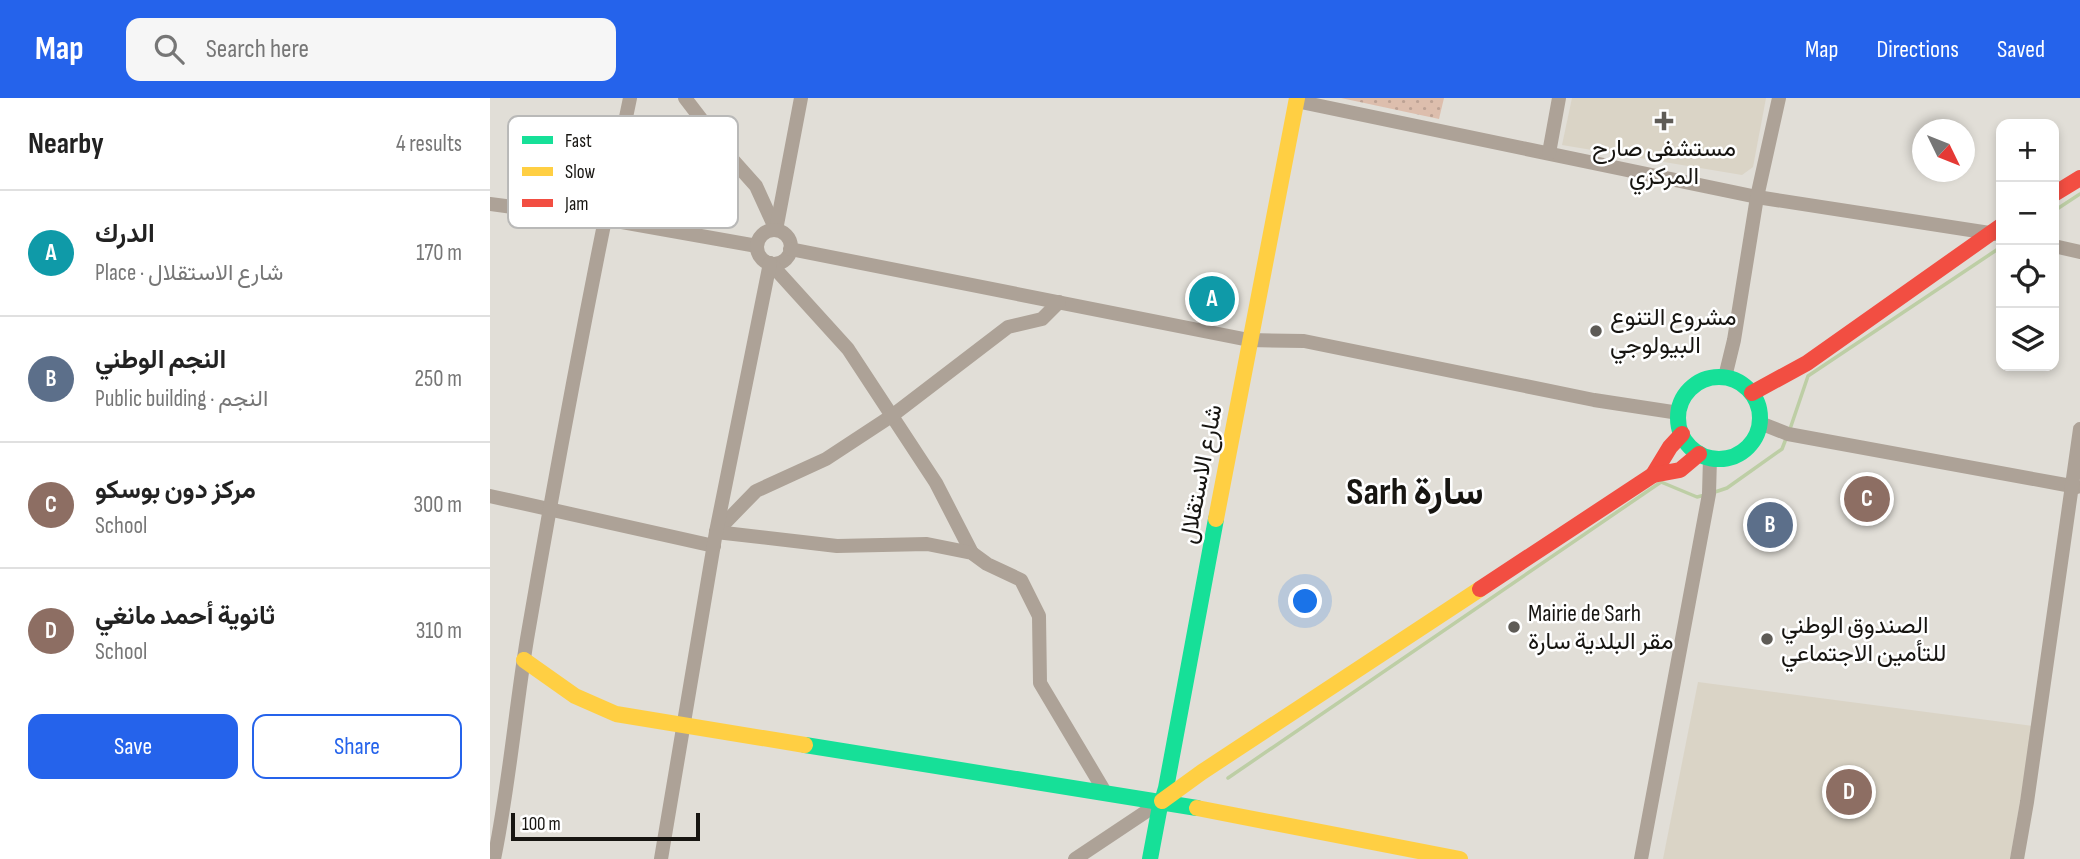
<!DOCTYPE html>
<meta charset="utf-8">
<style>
body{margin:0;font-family:"Sofia Sans Condensed",Vazirmatn,sans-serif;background:#f6f6f6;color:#222}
.controls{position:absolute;right:21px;top:21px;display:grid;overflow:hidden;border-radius:14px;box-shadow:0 4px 10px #0003}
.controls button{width:63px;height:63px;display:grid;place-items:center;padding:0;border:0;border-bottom:2px solid #e0e0e0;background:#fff;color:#222;font:35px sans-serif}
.compass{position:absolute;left:1422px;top:21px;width:63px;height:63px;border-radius:50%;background:#fff;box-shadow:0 4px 10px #0003;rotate:133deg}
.scale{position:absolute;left:21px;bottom:18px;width:189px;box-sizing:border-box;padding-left:7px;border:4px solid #171511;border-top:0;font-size:19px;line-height:24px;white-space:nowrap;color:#171511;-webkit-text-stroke:5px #fff;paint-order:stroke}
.you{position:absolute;left:816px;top:504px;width:24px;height:24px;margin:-18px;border:5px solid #fff;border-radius:50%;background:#1a73e8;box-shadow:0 0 0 10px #1a73e833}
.badge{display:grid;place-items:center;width:46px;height:46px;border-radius:50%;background:#2563eb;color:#fff;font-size:23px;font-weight:700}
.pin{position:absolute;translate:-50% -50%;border:4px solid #fff;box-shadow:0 2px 7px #0006}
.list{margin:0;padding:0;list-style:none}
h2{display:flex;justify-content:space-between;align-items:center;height:91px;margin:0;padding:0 28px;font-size:30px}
h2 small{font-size:23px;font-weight:400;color:#767676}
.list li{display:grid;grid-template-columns:46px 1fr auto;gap:21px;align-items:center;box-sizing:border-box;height:126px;padding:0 28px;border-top:2px solid #e0e0e0}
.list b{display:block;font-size:26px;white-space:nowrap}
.list p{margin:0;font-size:23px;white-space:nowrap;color:#767676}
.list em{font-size:23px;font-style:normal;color:#767676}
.actions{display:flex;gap:14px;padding:21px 28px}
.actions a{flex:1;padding:16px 0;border:2px solid #2563eb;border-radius:14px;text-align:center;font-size:24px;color:#2563eb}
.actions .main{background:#2563eb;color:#fff}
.icon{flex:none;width:38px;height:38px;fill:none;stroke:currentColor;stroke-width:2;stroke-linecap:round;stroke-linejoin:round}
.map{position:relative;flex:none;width:1590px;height:761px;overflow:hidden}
header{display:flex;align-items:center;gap:42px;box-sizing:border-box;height:98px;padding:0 35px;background:#2563eb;color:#fff}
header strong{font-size:33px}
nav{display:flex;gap:38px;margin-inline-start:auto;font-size:24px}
.search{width:490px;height:63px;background:#f6f6f6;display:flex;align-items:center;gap:18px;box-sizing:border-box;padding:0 24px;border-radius:14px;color:#767676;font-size:26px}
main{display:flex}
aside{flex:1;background:#fff}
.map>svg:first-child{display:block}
</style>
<header>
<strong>Map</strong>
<div class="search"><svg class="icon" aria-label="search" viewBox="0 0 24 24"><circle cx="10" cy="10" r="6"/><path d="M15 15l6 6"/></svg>Search here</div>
<nav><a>Map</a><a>Directions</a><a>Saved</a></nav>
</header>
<main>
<aside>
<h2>Nearby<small>4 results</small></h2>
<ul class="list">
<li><span class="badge" style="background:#0f9aa8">A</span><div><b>الدرك</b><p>Place · شارع الاستقلال</p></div><em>170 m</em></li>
<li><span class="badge" style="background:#5c6f8a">B</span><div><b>النجم الوطني</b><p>Public building · النجم</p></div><em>250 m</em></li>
<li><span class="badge" style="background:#8d6e63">C</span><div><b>مركز دون بوسكو</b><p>School</p></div><em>300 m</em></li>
<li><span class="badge" style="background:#8d6e63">D</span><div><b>ثانوية أحمد مانغي</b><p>School</p></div><em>310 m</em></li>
</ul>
<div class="actions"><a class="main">Save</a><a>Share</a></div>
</aside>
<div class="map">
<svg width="1590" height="761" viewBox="0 0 1590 761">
<defs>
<pattern id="grass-dots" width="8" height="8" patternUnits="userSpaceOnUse" patternTransform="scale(1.75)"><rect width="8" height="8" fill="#ddbead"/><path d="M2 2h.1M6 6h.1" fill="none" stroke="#bda294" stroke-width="1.8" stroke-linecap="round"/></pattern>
</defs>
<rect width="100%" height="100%" fill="#e1ded7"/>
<g fill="#dad4c6">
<polygon points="1082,0 1276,0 1263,69 1252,77 1072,47"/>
<polygon points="1208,584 1543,628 1520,761 1173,761"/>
</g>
<polygon fill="url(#grass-dots)" points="851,0 954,0 949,21"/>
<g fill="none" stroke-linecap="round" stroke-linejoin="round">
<g stroke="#bdcea5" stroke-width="3.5">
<polyline points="1564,113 1590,96"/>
<polyline points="1300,331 1318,278 1511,149"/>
<polyline points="1222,395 1237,390 1292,351 1297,338"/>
<polyline points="738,680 1171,384 1207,399 1215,397"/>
</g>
<g stroke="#ada297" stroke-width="14">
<polyline points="195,0 241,60 266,88 286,132"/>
<polyline points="806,3 1267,99 1506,136"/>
<polyline points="1059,55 1069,0"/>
<polyline points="0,106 115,121 267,148"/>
<polyline points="286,132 311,0"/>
<circle cx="284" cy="149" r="17"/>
<polyline points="1564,148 1590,154"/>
<polyline points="300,151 759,242 814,243 1104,302 1189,315"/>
<polyline points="280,165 358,251 446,385 482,455"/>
<polyline points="1235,279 1244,242 1267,99 1289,0"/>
<polyline points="1270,325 1298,336 1587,389"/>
<polyline points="0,398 224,448"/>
<polyline points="227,433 266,393 336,361 403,317 518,229 552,221 569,204"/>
<polyline points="226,434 347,448 437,446 482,455 497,466 531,482 549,518 550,585 615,694"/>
<path d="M4 761C19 689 25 614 37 541 68 360 102 180 140 0"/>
<polyline points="171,761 226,434 280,165"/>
<polyline points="585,761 672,703"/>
<polyline points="1151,761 1219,396 1220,360"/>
<polyline points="1527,761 1537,704 1590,331"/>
</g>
<g stroke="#16e098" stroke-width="16">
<circle cx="1229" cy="320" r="41"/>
<polyline points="315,647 707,710"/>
<polyline points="660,761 669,713 676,690 726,421"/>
</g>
<g stroke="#ffcf43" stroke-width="16">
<polyline points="726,421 807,0"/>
<polyline points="34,562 85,598 126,616 315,647"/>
<polyline points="672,703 712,674 990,491"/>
<polyline points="707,710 970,761"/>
</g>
<g stroke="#f24e42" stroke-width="16">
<polyline points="1564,96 1590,80"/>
<polyline points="1262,295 1317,265 1511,128"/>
<polyline points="1163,377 1180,349 1192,336"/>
<polyline points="990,491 1163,377 1190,372 1209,356"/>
</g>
</g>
<g fill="#5e5b56" stroke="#fff" stroke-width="2.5">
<path d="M1170.5 12.5h7v7h7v7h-7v7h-7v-7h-7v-7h7z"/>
<circle cx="1106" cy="233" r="7"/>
<circle cx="1024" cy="529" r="7"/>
<circle cx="1277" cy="541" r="7"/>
</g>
<g text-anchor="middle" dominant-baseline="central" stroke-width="5" stroke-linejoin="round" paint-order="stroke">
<g font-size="24" fill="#171511" stroke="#fff" text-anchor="start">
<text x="1174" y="50" text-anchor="middle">مستشفى صارح<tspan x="1174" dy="28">المركزي</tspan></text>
<text x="1120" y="219">مشروع التنوع<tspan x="1120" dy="28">البيولوجي</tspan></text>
<text x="1038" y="515">Mairie de Sarh<tspan x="1038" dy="28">مقر البلدية سارة</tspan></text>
<text x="1291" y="527">الصندوق الوطني<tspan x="1291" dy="28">للتأمين الاجتماعي</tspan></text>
</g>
<g font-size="24" fill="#171511" stroke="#fff">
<text transform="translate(711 376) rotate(-79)">شارع الاستقلال</text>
</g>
<g font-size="38" font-weight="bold" fill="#171511" stroke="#fff">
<text x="925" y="394">Sarh سارة</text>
</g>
</g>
<rect x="18" y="18" width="230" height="112" rx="10" fill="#fff" stroke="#b9b9b8" stroke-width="2"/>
<rect x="32" y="38" width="31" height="8" fill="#16e098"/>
<rect x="32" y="69" width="31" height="9" fill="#ffcf43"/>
<rect x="32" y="101" width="31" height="8" fill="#f24e42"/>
<g font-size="19" fill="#171511">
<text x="75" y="49">Fast</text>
<text x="75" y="80">Slow</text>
<text x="75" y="112">Jam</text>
</g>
</svg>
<div class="controls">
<button>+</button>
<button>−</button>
<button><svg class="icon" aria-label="locate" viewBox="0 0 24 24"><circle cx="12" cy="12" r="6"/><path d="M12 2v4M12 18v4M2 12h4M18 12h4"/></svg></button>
<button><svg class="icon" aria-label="layers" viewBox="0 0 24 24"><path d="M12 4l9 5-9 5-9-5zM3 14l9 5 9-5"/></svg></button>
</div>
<svg class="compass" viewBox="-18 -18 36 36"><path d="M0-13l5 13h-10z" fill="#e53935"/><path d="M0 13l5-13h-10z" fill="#767676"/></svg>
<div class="scale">100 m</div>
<div class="you"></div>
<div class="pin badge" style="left:722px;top:201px;background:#0f9aa8">A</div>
<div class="pin badge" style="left:1280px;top:427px;background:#5c6f8a">B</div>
<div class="pin badge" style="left:1377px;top:401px;background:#8d6e63">C</div>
<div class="pin badge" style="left:1359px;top:694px;background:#8d6e63">D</div>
</div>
</main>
